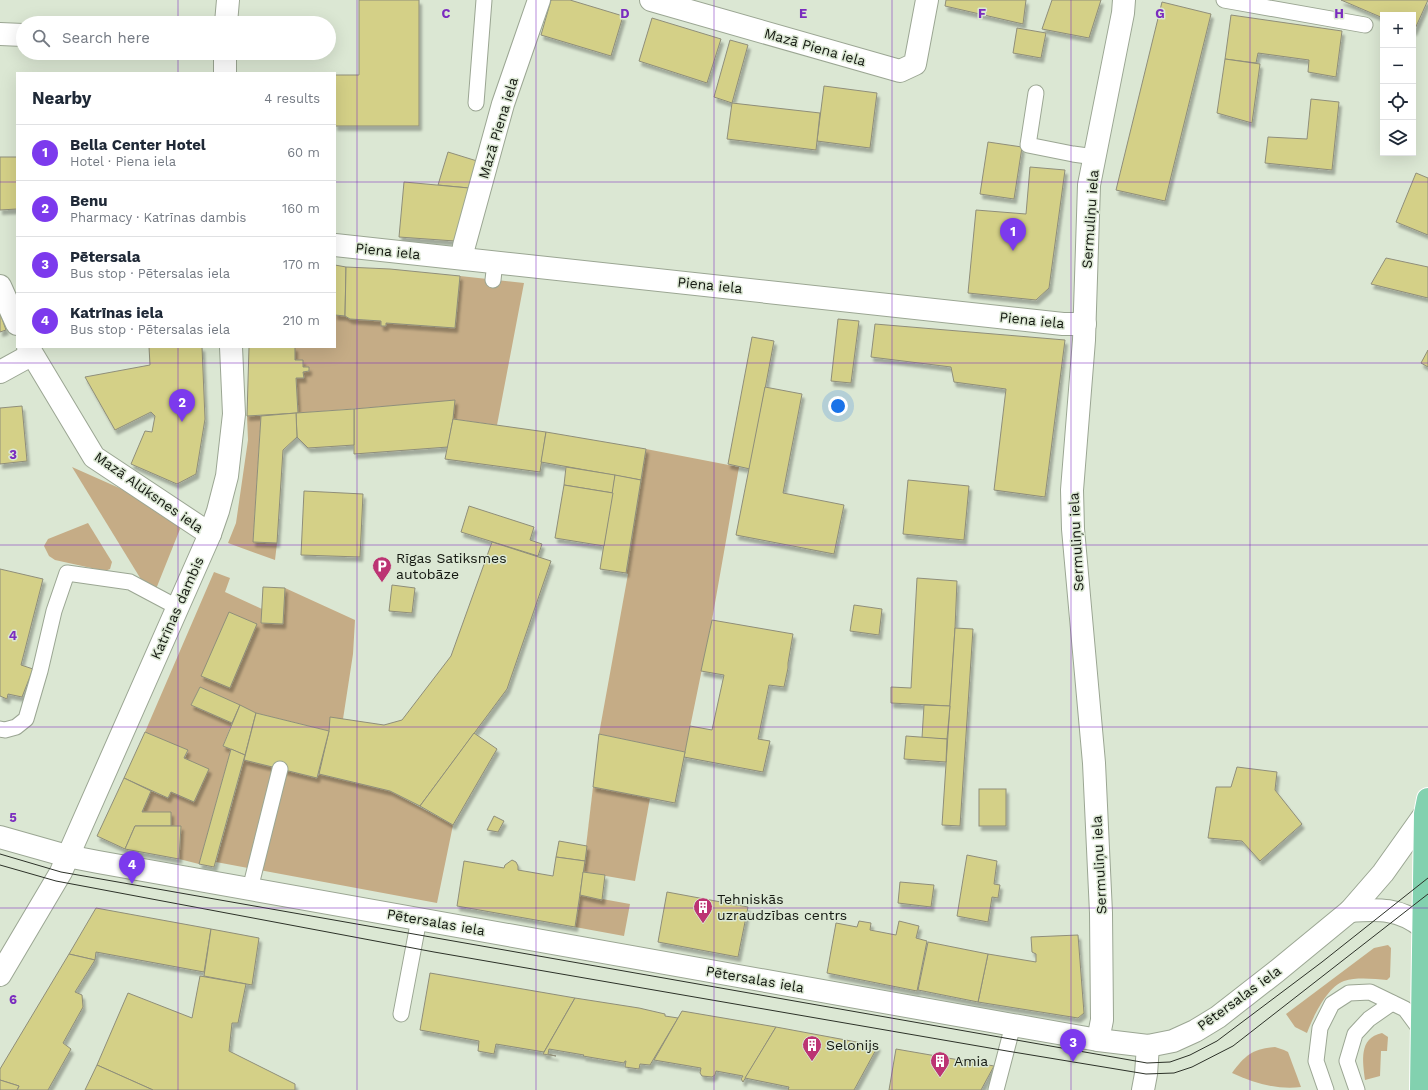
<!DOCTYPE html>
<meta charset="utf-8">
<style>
body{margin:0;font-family:"Work Sans",sans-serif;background:#f6f6f7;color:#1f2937}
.controls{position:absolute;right:12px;top:12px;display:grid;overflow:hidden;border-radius:0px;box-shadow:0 4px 16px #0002}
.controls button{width:36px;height:36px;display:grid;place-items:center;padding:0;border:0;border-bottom:1px solid #e0e1e3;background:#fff;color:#1f2937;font:20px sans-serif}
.you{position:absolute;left:838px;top:406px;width:14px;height:14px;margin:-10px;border:3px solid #fff;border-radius:50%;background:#1a73e8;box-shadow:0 0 0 6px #1a73e833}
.badge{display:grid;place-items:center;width:26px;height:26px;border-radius:50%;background:#7c3aed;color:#fff;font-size:13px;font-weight:700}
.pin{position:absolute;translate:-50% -33px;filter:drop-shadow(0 1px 2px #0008)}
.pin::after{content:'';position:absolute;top:21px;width:14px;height:12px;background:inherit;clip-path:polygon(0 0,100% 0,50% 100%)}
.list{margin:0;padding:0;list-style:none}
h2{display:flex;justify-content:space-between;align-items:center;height:52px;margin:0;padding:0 16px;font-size:17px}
h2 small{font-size:13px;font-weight:400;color:#747a83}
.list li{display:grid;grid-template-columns:26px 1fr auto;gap:12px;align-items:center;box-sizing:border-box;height:56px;padding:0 16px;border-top:1px solid #e0e1e3}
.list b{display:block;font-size:15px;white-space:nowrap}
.list p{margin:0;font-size:13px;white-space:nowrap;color:#747a83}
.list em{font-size:13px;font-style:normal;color:#747a83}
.icon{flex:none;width:22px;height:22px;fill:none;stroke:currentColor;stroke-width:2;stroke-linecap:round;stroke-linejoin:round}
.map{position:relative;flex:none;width:1428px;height:1090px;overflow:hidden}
.search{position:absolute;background:#fff;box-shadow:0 4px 16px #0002;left:16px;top:16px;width:320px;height:44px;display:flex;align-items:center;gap:10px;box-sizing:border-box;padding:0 14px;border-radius:22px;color:#747a83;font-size:15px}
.panel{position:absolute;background:#fff;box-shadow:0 4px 16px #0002;left:16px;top:72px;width:320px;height:276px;border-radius:0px}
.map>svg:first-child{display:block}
</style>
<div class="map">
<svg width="1428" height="1090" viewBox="0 0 1428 1090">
<defs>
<filter id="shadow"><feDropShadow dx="2.5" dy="4.5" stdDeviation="1" flood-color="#0004"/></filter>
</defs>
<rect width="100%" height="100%" fill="#dbe7d3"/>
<g fill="#c5ac86">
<polygon points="460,276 524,283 497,425 453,419 441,402 298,413 296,378 304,378 303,372 309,371 309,367 303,367 303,360 295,360 295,347 335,347 335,315 345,316 351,319 381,321 381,326 386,326 386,323 454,328"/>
<polygon points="247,416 261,416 253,542 277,543 275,560 228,543 236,523 248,440"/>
<polygon points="646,449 739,467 712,620 685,752 599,734 628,574 626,573"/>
<polygon points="72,467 162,507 178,522 180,529 156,589 142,581"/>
<polygon points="88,523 112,562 110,569 105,571 55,560 49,556 44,546 48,539"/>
<polygon points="214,572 230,578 225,592 262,609 261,623 283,624 285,588 355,620 353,654 343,719 329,731 256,713 200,687 191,705 232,723 223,746 231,749 199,864 179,859 181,826 171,826 171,812 142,812 151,791 168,798 188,751 145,732"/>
<polygon points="244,760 317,778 319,774 390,791 453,825 437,903 216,862"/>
<polygon points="593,787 650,798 635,881 583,872"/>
<polygon points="580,895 630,904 624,936 575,927"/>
<path d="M1388 945 1391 948 1390 977 1387 980C1374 979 1357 977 1344 981 1327 987 1313 1017 1307 1033L1295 1027 1286 1014 1374 948Z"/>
<path d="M1382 1033 1388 1037 1387 1051H1381L1380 1076 1365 1080C1363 1062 1358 1038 1382 1033Z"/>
<path d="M1275 1047 1284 1050 1288 1052 1301 1087C1277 1090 1254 1083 1232 1073 1245 1055 1253 1049 1275 1047Z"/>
</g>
<g fill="#d4d087" stroke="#8f8e7a" filter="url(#shadow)">
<polygon points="359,0 419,0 419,126 335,126 335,75 359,75"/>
<polygon points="551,0 570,0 623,16 611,56 541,35"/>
<polygon points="946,0 1026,0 1023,24 945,6"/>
<polygon points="1052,0 1101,0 1089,38 1042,29"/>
<polygon points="1341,0 1428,0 1414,31 1413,31 1413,15 1383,15 1383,18"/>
<polygon points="1162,2 1211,14 1165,201 1116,190"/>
<polygon points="1231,15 1342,31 1336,77 1308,72 1309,60 1258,53 1256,63 1225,59"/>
<polygon points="652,18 721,39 707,83 639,61"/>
<polygon points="1017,28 1046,33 1041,58 1013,53"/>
<polygon points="730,40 748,45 732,103 714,97"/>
<polygon points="1225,59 1260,64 1252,123 1217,113"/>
<polygon points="824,86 877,93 870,148 817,141"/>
<polygon points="1311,99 1339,102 1332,170 1265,163 1268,137 1307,139"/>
<polygon points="732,103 820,113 816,150 727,139"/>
<polygon points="988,142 1022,147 1014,199 980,194"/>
<polygon points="448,152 477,161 469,188 438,185"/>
<polygon points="0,157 17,157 17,209 0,210"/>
<polygon points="1030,167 1065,170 1049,288 1036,300 968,293 976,210 1026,214"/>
<polygon points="1416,173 1428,178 1428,235 1396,222"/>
<polygon points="404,182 469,188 455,241 399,237"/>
<polygon points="1386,258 1428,267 1428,298 1371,284"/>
<polygon points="335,265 346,267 345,316 335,315"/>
<polygon points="346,267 390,269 460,276 455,328 386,323 386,326 381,326 381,321 350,319 345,316"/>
<polygon points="0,313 6,330 0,332"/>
<polygon points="838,319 859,321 851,383 831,381"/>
<polygon points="875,324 1065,340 1045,497 994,490 1006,389 954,382 951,367 871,357"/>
<polygon points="752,337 774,341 750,469 728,464"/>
<polygon points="149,347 202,347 205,419 196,474 177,484 131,464 145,431 152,432 155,416 151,412 115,430 85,377 150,365"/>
<polygon points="249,347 295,347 295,360 303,360 303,367 309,367 309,371 303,372 304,378 296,378 298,413 247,416"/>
<polygon points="1428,350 1428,367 1421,363"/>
<polygon points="765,387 802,394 783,493 844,505 834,554 736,535"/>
<polygon points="455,400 453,419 448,447 354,454 354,409"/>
<polygon points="22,406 27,461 0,464 0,408"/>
<polygon points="354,409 354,445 308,448 297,437 296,413"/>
<polygon points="296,413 297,437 283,450 277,543 253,542 261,416"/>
<polygon points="453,419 546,432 540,472 445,459"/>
<polygon points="546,432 646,449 641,480 541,462"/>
<polygon points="566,467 615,475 613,493 564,485"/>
<polygon points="615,475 641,480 626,573 600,569"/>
<polygon points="908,480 969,486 964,540 903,534"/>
<polygon points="564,485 613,493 604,546 555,538"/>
<polygon points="304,491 363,494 360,557 301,555"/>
<polygon points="469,506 534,527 530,540 542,544 538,556 461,532"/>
<polygon points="492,542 551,561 507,689 420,806 390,791 319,774 329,731 330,717 384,725 402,720 451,656"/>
<polygon points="0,569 43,579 21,665 33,669 22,697 8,694 7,699 0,696"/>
<polygon points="917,578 957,581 955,628 950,706 891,703 891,687 911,688"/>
<polygon points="392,585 415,588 412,613 389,611"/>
<polygon points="263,587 285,588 283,624 261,623"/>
<polygon points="854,605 882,609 879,635 850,631"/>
<polygon points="229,612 257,624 230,688 201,676"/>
<polygon points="712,620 793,634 788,663 788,668 784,687 769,685 758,739 770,741 763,772 684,757 690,726 712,730 724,675 701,671"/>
<polygon points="955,628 973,629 960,826 942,825"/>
<polygon points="200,687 240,705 232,723 191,705"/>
<polygon points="240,705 256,713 245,755 223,746"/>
<polygon points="924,705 950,706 947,739 922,738"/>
<polygon points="256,713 329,731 317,778 244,760"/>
<polygon points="145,732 188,750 184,758 209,769 194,802 171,792 168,798 124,778"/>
<polygon points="474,733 497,749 453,825 420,806"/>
<polygon points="599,734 685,752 675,803 593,787"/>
<polygon points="906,736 947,739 946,762 904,759"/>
<polygon points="231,749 245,755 214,867 199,864"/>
<polygon points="1237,767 1277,772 1275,790 1302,824 1260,861 1242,841 1208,838 1216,787 1231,787"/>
<polygon points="124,778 151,791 142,812 171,812 171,826 135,826 125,849 97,836"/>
<rect x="979" y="789" width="27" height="37"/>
<polygon points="494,816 504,821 498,832 487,830"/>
<polygon points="135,826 181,826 179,859 125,849"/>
<polygon points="559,841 587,846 585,861 556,857"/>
<polygon points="967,855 997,861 994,884 1000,885 998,898 992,897 988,922 957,916"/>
<polygon points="556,857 585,861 575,927 457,906 464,861 504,868 505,865 512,860 516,862 518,866 518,870 553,876"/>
<polygon points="583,872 605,875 602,900 580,895"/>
<polygon points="900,882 934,885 931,907 898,903"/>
<polygon points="667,892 748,907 738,957 658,942"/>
<polygon points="96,908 211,929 204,972 96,952 95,960 69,954"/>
<polygon points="859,921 871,923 870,930 896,935 899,921 919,926 916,938 927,941 917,991 827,973 836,923 857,927"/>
<polygon points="211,929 259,938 252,985 204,976"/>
<polygon points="1078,935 1084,1013 1078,1018 978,1002 988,954 1036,962 1036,954 1032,952 1031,937"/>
<polygon points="928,942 988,954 978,1002 918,990"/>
<polygon points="69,954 95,960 75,992 82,995 83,1007 63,1043 71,1049 48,1090 17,1090 19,1086 0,1080 0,1069"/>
<polygon points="430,973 575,998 544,1052 496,1044 494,1054 478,1051 479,1041 420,1030"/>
<polygon points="200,976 246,984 238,1023 232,1023 229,1051 295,1084 295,1090 153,1090 97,1065 128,993 192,1018"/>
<polygon points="575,998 639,1008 665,1014 665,1016 678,1018 650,1065 640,1064 639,1069 625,1067 626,1061 625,1061 624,1063 583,1056 584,1055 549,1049 548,1054 556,1056 543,1054"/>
<polygon points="682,1011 688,1012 776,1027 743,1082 741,1079 743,1076 716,1071 715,1075 712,1077 702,1076 700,1073 701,1068 654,1060"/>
<polygon points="776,1027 878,1046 854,1090 788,1090 789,1087 745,1078"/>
<polygon points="896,1049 994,1066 981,1090 889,1090"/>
<polygon points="97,1065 153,1090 85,1090"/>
<polygon points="0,1080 19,1086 17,1090 0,1090"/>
</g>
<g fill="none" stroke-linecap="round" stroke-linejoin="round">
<defs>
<g id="service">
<polyline points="1224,0 1365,25"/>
<polyline points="1036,93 1028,145 1073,154 1095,157"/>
<polyline points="476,103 484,0"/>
<polyline points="493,280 495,262"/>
<polyline points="0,729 5,730 16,727 26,719 40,671 54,611 67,573 130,582 177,607"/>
<polyline points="250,889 280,769"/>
<polyline points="401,1014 419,919"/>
<polyline points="996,1090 1013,1025"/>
<polyline points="1326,1090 1316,1061 1320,1028 1332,1004 1349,993 1370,992 1405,1009 1422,1032"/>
<polyline points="1357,1090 1347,1061 1355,1034 1369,1019 1392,1003"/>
</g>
<g id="minor">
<polyline points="651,0 900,71 915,64 927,0"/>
<polyline points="226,23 228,0"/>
<polyline points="0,34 23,35"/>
<polyline points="225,73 225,53"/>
<polyline points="335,245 1063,324 1085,324"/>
<polyline points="462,258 464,246 503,104 539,0"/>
<polyline points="0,286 17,324"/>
<polyline points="28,347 94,457 210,534"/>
<polyline points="0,372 31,355"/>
<polyline points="0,975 61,872 210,534 218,511 227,476 234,414 231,347"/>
<polyline points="1098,1040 1102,1020 1101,913 1094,763 1073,529 1072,490 1084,340 1089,185 1123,13 1124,0"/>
<polyline points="1143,1090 1146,1074 1148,1046"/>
</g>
<g id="tertiary">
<polyline points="0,837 67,856 98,862 1013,1025 1098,1040 1148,1046 1173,1041 1195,1031 1218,1017 1277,971 1350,911 1383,873 1425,814"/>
<path d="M1350 911C1379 909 1399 908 1423 927"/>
</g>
<polyline id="primary" points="1421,1090 1425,814 1428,799"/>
</defs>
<use href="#service" stroke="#9ba693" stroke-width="17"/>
<use href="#minor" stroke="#9ba693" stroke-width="24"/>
<use href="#tertiary" stroke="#9ba693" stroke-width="24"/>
<use href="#primary" stroke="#fff" stroke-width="24"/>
<use href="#service" stroke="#fff" stroke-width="15"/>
<use href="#minor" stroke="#fff" stroke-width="22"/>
<use href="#tertiary" stroke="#fff" stroke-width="22"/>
<use href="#primary" stroke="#82d1af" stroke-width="22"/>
<g stroke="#2c3128" stroke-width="1">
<polyline points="0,854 61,872 1147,1063 1170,1062 1190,1055 1217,1041 1322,962 1428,878"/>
<polyline points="0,865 56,881 434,952 1007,1051 1146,1074 1174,1073 1192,1067 1233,1046 1428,894"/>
</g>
</g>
<path fill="none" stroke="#7b2cbf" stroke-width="1" stroke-opacity="0.55" d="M178 0V23M357 0V1090M536 0V1090M714 0V1090M892 0V1090M1071 0V1090M1250 0V1090M178 53V73M0 182H17M335 182H1428M178 347V1090M0 363H1428M0 545H1428M0 727H1428M0 908H1428"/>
<defs>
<symbol id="parking-pin" viewBox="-11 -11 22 30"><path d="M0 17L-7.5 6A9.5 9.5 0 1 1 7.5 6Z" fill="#bc3473" stroke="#dbe7d3"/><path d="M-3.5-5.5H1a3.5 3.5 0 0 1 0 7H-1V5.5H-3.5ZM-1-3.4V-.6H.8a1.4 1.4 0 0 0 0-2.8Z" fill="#fff"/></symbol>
<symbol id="building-pin" viewBox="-11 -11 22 30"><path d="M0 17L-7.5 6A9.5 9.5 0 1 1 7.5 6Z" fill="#bc3473" stroke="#dbe7d3"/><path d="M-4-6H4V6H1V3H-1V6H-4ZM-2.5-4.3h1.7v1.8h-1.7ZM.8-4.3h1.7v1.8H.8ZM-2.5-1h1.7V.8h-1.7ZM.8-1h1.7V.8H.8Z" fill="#fff"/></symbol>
</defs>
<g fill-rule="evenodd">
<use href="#parking-pin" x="371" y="555" width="22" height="30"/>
<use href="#building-pin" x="692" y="896" width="22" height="30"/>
<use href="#building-pin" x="801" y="1034" width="22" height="30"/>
<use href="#building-pin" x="929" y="1050" width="22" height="30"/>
</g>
<g text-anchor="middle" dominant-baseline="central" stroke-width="3" stroke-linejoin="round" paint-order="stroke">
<g font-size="14" fill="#131710" stroke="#dbe7d3">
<text transform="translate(815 47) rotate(16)">Mazā Piena iela</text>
<text transform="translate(498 128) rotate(-73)">Mazā Piena iela</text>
<text transform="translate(1090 219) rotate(-86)">Sermuliņu iela</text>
<text transform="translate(388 251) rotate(6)">Piena iela</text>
<text transform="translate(710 285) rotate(6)">Piena iela</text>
<text transform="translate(1032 320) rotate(6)">Piena iela</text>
<text transform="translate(149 492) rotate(35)">Mazā Alūksnes iela</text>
<text transform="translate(1076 542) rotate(-93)">Sermuliņu iela</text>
<text transform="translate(177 608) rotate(-66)">Katrīnas dambis</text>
<text transform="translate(1099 865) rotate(-93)">Sermuliņu iela</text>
<text transform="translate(436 922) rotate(10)">Pētersalas iela</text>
<text transform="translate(755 979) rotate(10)">Pētersalas iela</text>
<text transform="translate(1239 998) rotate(-36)">Pētersalas iela</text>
</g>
<g font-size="14" fill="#131710" stroke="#dbe7d3" text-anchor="start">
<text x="396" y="558">Rīgas Satiksmes<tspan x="396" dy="16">autobāze</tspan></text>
<text x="717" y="899">Tehniskās<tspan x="717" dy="16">uzraudzības centrs</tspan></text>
<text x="826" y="1045">Selonijs</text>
<text x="954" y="1061">Amia</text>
</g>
</g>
<g font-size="13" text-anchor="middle" font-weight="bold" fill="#7b2cbf" stroke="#dbe7d3" stroke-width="3" stroke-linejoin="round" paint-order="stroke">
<text x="446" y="18">C</text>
<text x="625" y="18">D</text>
<text x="803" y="18">E</text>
<text x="982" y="18">F</text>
<text x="1160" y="18">G</text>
<text x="1339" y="18">H</text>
<text x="13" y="459">3</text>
<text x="13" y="640">4</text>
<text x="13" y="822">5</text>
<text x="13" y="1004">6</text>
</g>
</svg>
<div class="controls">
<button>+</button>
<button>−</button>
<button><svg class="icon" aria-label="locate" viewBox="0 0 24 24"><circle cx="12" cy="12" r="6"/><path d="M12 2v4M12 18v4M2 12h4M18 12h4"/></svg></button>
<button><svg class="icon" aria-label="layers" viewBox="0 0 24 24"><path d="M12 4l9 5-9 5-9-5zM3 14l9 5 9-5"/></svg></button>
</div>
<div class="you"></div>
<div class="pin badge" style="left:1013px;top:251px">1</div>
<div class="pin badge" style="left:182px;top:422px">2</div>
<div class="pin badge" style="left:1073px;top:1062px">3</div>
<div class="pin badge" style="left:132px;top:884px">4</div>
<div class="search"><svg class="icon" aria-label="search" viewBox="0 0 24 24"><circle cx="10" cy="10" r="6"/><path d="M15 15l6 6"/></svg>Search here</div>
<section class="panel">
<h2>Nearby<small>4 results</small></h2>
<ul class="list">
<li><span class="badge">1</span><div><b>Bella Center Hotel</b><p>Hotel · Piena iela</p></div><em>60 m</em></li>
<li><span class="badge">2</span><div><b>Benu</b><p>Pharmacy · Katrīnas dambis</p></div><em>160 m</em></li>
<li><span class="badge">3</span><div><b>Pētersala</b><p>Bus stop · Pētersalas iela</p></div><em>170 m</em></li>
<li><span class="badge">4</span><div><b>Katrīnas iela</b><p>Bus stop · Pētersalas iela</p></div><em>210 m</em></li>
</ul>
</section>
</div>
